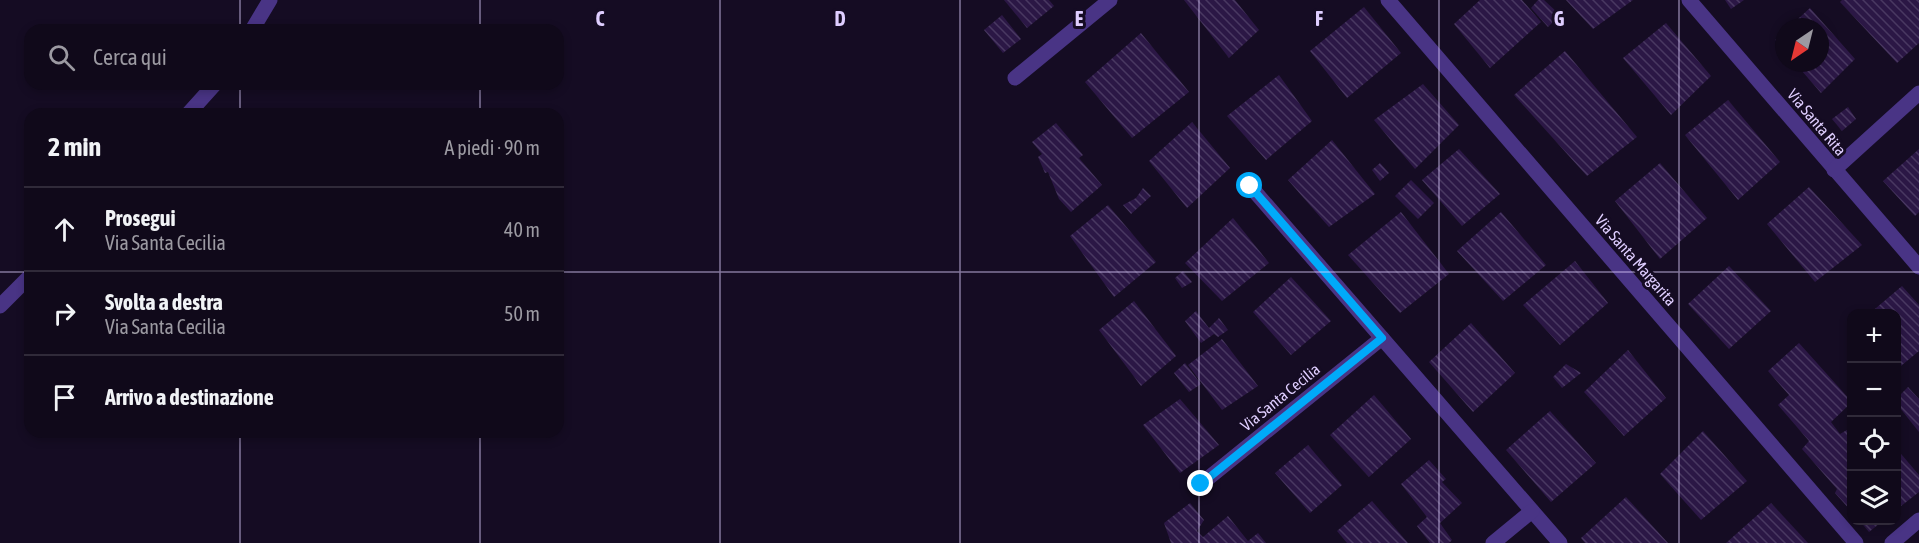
<!DOCTYPE html>
<html lang="it">
<meta charset="utf-8">
<style>
body{margin:0;font-family:"Asap Condensed",sans-serif;background:#191223;color:#f1f3f6}
.controls{position:absolute;right:18px;bottom:18px;display:grid;overflow:hidden;border-radius:12px;box-shadow:0 3px 9px #0003}
.controls button{width:54px;height:54px;display:grid;place-items:center;padding:0;border:0;border-bottom:2px solid #302a39;background:#10091a;color:#f1f3f6;font:30px sans-serif}
.compass{position:absolute;left:1775px;top:18px;width:54px;height:54px;border-radius:50%;background:#10091a;box-shadow:0 3px 9px #0003;rotate:215deg}
.stop{position:absolute;width:18px;height:18px;margin:-14px;border:4px solid #00aaf9;border-radius:50%;background:#fff}
.stop.end{background:#00aaf9;border-color:#fff;box-shadow:0 2px 6px #0008}
.list{margin:0;padding:0;list-style:none}
h2{display:flex;justify-content:space-between;align-items:center;height:78px;margin:0;padding:0 24px;font-size:26px}
h2 small{font-size:20px;font-weight:400;color:#9c9aa2}
.list li{display:grid;grid-template-columns:39px 1fr auto;gap:18px;align-items:center;box-sizing:border-box;height:84px;padding:0 24px;border-top:2px solid #302a39}
.list b{display:block;font-size:22px;white-space:nowrap}
.list p{margin:0;font-size:20px;white-space:nowrap;color:#9c9aa2}
.list em{font-size:20px;font-style:normal;color:#9c9aa2}
.icon{flex:none;width:33px;height:33px;fill:none;stroke:currentColor;stroke-width:2;stroke-linecap:round;stroke-linejoin:round}
.map{position:relative;flex:none;width:1919px;height:543px;overflow:hidden}
.search{position:absolute;background:#10091a;box-shadow:0 3px 9px #0003;left:24px;top:24px;width:540px;height:66px;display:flex;align-items:center;gap:15px;box-sizing:border-box;padding:0 21px;border-radius:18px;color:#9c9aa2;font-size:22px}
.panel{position:absolute;background:#10091a;box-shadow:0 3px 9px #0003;left:24px;top:108px;width:540px;height:330px;border-radius:18px}
.map>svg:first-child{display:block}
</style>
<div class="map">
<svg width="1919" height="543" viewBox="0 0 1919 543">
<defs>
<pattern id="building-back-hatch" width="6" height="6" patternUnits="userSpaceOnUse" patternTransform="scale(1.5)"><rect width="6" height="6" fill="#2b1745"/><path d="M-1 5l2 2M0 0l6 6M5-1l2 2" fill="none" stroke="#493861"/></pattern>
</defs>
<rect width="100%" height="100%" fill="#150c23"/>
<g fill="url(#building-back-hatch)">
<polygon points="1004,0 1049,0 1054,6 1027,28"/>
<polygon points="1184,0 1235,0 1259,30 1229,58"/>
<polygon points="1480,0 1522,0 1541,22 1490,68 1454,24"/>
<polygon points="1538,0 1544,0 1560,15 1548,27 1531,8"/>
<polygon points="1566,0 1633,0 1593,29"/>
<polygon points="1725,0 1744,0 1731,9"/>
<polygon points="1842,0 1919,0 1919,43 1897,63 1840,2"/>
<polygon points="1364,7 1401,53 1347,98 1310,51"/>
<polygon points="1810,8 1855,59 1821,93 1795,63 1820,63 1820,27 1789,27"/>
<polygon points="1002,15 1021,39 1003,53 984,30"/>
<polygon points="1666,23 1711,76 1671,115 1623,58"/>
<polygon points="1784,32 1784,50 1775,40"/>
<polygon points="1141,33 1189,92 1132,138 1085,82"/>
<polygon points="1565,51 1637,137 1587,176 1514,95"/>
<polygon points="1279,75 1312,121 1266,160 1227,116"/>
<polygon points="1423,84 1459,125 1415,169 1374,120"/>
<polygon points="1728,100 1780,162 1738,200 1685,135"/>
<polygon points="1848,107 1856,119 1842,131 1832,119"/>
<polygon points="1192,122 1230,168 1187,208 1149,161"/>
<polygon points="1056,123 1083,155 1079,158 1102,185 1071,212 1059,199 1048,172 1045,173 1038,157 1042,154 1032,142"/>
<polygon points="1332,140 1375,194 1329,227 1288,180"/>
<polygon points="1459,149 1500,194 1462,226 1422,180"/>
<polygon points="1919,149 1919,212 1915,216 1883,181"/>
<polygon points="1380,163 1389,173 1380,181 1372,170"/>
<polygon points="1660,163 1707,218 1660,259 1615,201"/>
<polygon points="1411,180 1434,203 1418,219 1395,196"/>
<polygon points="1809,187 1862,245 1815,282 1767,224"/>
<polygon points="1143,188 1151,196 1131,214 1123,205 1136,198"/>
<polygon points="1108,205 1156,262 1114,297 1070,236"/>
<polygon points="1401,212 1449,274 1400,313 1348,255"/>
<polygon points="1501,212 1546,265 1503,301 1457,251"/>
<polygon points="1233,218 1269,263 1222,301 1185,263"/>
<polygon points="1575,261 1608,303 1560,345 1523,305"/>
<polygon points="1729,266 1771,311 1729,349 1688,304"/>
<polygon points="1183,271 1192,282 1182,288 1175,278"/>
<polygon points="1291,277 1331,321 1291,355 1253,312"/>
<polygon points="1902,286 1919,305 1919,351 1896,370 1896,314 1869,314"/>
<polygon points="1134,301 1176,356 1141,386 1099,330"/>
<polygon points="1196,311 1209,328 1219,318 1228,330 1218,337 1214,334 1201,343 1185,321"/>
<polygon points="1471,323 1515,373 1473,412 1429,362"/>
<polygon points="1222,339 1258,386 1222,410 1188,365"/>
<polygon points="1799,343 1852,402 1831,422 1840,434 1852,427 1852,512 1835,493 1837,489 1802,449 1809,441 1778,405 1789,395 1768,371"/>
<polygon points="1628,350 1666,398 1624,436 1584,392"/>
<polygon points="1185,363 1201,384 1189,392 1174,373"/>
<polygon points="1566,364 1581,373 1562,388 1553,377"/>
<polygon points="1908,387 1919,399 1919,432 1896,403 1896,399"/>
<polygon points="1374,395 1411,439 1369,477 1330,435"/>
<polygon points="1180,399 1219,445 1180,473 1143,425"/>
<polygon points="1550,411 1596,463 1551,502 1506,450"/>
<polygon points="1703,431 1747,481 1701,520 1660,474"/>
<polygon points="1308,445 1342,485 1310,513 1275,473"/>
<polygon points="1896,448 1919,475 1919,492 1896,510"/>
<polygon points="1429,460 1446,479 1442,482 1462,503 1440,523 1452,540 1449,543 1430,543 1417,526 1427,517 1401,484"/>
<polygon points="1626,497 1668,543 1585,543 1581,538"/>
<polygon points="1372,501 1408,543 1347,543 1337,531"/>
<polygon points="1190,503 1204,520 1197,531 1203,537 1228,516 1248,541 1258,533 1266,543 1171,543 1164,523"/>
<polygon points="1771,503 1808,543 1726,543"/>
<polygon points="1859,520 1884,520 1869,532"/>
</g>
<g fill="none" stroke-linecap="round" stroke-linejoin="round">
<g stroke="#493485" stroke-width="15">
<polyline points="1388,0 1856,543"/>
<polyline points="1689,0 1919,267"/>
<polyline points="252,30 270,0"/>
<polyline points="1015,78 1110,0"/>
<polyline points="188,114 215,84"/>
<polyline points="1834,170 1919,93"/>
<polyline points="1250,186 1560,543"/>
<polyline points="0,306 30,276"/>
<polyline points="1201,484 1382,338"/>
<polyline points="1493,543 1532,511"/>
<polyline points="1892,543 1919,520"/>
</g>
</g>
<g fill="none" stroke-linecap="round" stroke-linejoin="round">
<polyline stroke="#00aaf9" stroke-width="8" points="1201,484 1382,338 1250,186"/>
</g>
<path fill="none" stroke="#dfceff" stroke-width="1.5" stroke-opacity="0.55" d="M240 0V30M480 0V30M720 0V543M960 0V543M1199 0V543M1439 0V543M1679 0V543M240 84V114M480 84V114M0 272H30M558 272H1919M240 432V543M480 432V543"/>
<g text-anchor="middle" dominant-baseline="central" stroke-width="6" stroke-linejoin="round" paint-order="stroke">
<g font-size="16" fill="#dfceff" stroke="#150c23">
<text transform="translate(1817 122) rotate(50)">Via Santa Rita</text>
<text transform="translate(1636 260) rotate(49)">Via Santa Margarita</text>
<text transform="translate(1280 397) rotate(-39)">Via Santa Cecilia</text>
</g>
</g>
<g font-size="20" text-anchor="middle" font-weight="bold" fill="#dfceff" stroke="#150c23" stroke-width="6" stroke-linejoin="round" paint-order="stroke">
<text x="600" y="26">C</text>
<text x="840" y="26">D</text>
<text x="1079" y="26">E</text>
<text x="1319" y="26">F</text>
<text x="1559" y="26">G</text>
</g>
</svg>
<div class="controls">
<button>+</button>
<button>−</button>
<button><svg class="icon" aria-label="locate" viewBox="0 0 24 24"><circle cx="12" cy="12" r="6"/><path d="M12 2v4M12 18v4M2 12h4M18 12h4"/></svg></button>
<button><svg class="icon" aria-label="layers" viewBox="0 0 24 24"><path d="M12 4l9 5-9 5-9-5zM3 14l9 5 9-5"/></svg></button>
</div>
<svg class="compass" viewBox="-18 -18 36 36"><path d="M0-13l5 13h-10z" fill="#e53935"/><path d="M0 13l5-13h-10z" fill="#9c9aa2"/></svg>
<div class="stop" style="left:1250px;top:186px"></div>
<div class="stop end" style="left:1201px;top:484px"></div>
<div class="search"><svg class="icon" aria-label="search" viewBox="0 0 24 24"><circle cx="10" cy="10" r="6"/><path d="M15 15l6 6"/></svg>Cerca qui</div>
<section class="panel">
<h2>2 min<small>A piedi · 90 m</small></h2>
<ul class="list">
<li><svg class="icon" aria-label="ahead" viewBox="0 0 24 24"><path d="M12 20V5M6 11l6-6 6 6"/></svg><div><b>Prosegui</b><p>Via Santa Cecilia</p></div><em>40 m</em></li>
<li><svg class="icon" aria-label="right" viewBox="0 0 24 24"><path d="M7 20v-9h11M14 6l5 5-5 5"/></svg><div><b>Svolta a destra</b><p>Via Santa Cecilia</p></div><em>50 m</em></li>
<li><svg class="icon" aria-label="arrive" viewBox="0 0 24 24"><path d="M6 21V4h12l-3 4 3 4H6"/></svg><div><b>Arrivo a destinazione</b></div></li>
</ul>
</section>
</div>
